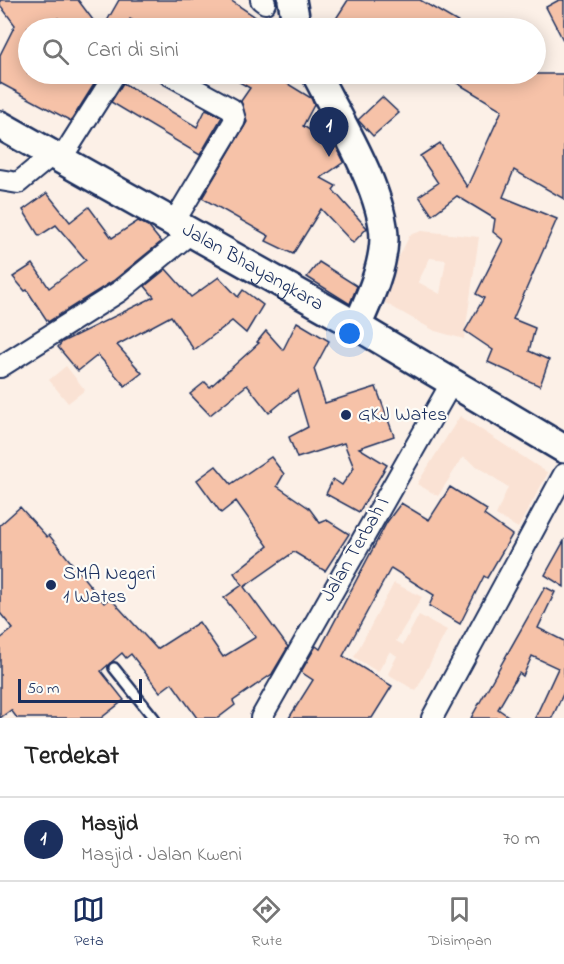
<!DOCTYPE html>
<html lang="id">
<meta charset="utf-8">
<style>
body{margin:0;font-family:"Indie Flower",sans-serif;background:#f6f6f6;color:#222}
.scale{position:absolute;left:18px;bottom:15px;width:124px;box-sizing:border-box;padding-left:6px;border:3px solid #1b2f5e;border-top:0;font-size:16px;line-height:21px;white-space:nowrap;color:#1b2f5e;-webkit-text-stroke:4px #fdfcf7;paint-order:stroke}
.you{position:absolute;left:350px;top:334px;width:21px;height:21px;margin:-15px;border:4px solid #fff;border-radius:50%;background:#1a73e8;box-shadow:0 0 0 9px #1a73e833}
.badge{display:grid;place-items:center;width:39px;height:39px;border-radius:50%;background:#1b2f5e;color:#fff;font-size:20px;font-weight:700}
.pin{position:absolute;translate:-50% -50px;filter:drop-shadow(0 2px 3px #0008)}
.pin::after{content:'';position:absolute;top:32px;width:21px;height:18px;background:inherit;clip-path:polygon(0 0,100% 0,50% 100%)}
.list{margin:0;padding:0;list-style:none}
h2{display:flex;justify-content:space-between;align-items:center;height:78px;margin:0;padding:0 24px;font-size:26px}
h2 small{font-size:20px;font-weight:400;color:#767676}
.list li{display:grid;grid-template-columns:39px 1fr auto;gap:18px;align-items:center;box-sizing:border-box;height:84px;padding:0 24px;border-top:2px solid #e0e0e0}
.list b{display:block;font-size:22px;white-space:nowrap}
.list p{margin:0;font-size:20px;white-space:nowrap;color:#767676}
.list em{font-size:20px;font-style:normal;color:#767676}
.icon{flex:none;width:33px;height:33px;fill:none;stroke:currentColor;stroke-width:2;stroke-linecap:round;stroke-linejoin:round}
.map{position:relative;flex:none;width:564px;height:718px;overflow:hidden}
.search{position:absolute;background:#fff;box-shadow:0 3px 15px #0003;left:18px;right:18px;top:18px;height:66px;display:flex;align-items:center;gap:15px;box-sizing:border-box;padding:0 21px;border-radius:33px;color:#767676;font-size:22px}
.sheet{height:162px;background:#fff}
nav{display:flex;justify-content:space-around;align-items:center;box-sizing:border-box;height:84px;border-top:2px solid #e0e0e0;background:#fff;font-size:16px;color:#767676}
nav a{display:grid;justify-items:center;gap:3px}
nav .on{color:#1b2f5e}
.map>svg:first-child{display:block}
</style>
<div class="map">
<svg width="564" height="718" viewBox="0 0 564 718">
<rect width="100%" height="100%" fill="#fcf0e7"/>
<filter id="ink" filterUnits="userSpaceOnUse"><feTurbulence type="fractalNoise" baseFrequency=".0167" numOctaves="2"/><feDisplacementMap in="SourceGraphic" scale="12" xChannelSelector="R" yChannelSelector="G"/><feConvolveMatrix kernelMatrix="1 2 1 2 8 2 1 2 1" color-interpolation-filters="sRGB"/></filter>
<g filter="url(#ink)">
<g fill="#fae2d4" fill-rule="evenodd">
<path d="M422 231 479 237 464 339 435 331 378 299 410 235ZM430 258 446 260 440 294 418 282Z"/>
<polygon points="66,366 85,390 68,403 49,380"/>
<polygon points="460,416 548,473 518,528 496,515 508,487 463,457 438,496 417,484"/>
<polygon points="394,583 422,597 396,641 403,645 419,615 447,630 416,691 388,674 397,656 390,651 378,672 354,657"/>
</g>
<g fill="#f6c2a8" stroke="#1b2f5e" stroke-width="1.5">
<polygon points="0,0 78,0 99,28 66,28 58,18 44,28 28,28 28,74 89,74 98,78 71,121 0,83 0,55 15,25 0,5"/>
<polygon points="119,0 230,0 272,28 147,28 130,19 126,28 103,28"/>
<polygon points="348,0 420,0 468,28 330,28"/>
<polygon points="559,0 564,0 564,42 546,7"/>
<polygon points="225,74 287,74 283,81 311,98 314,105 303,126 330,142 333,140 344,162 321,178 336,186 333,190 367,228 353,243 321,209 293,254 266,241 269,236 202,198 247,122 241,101 250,88"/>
<polygon points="442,74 564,74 564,199 514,170 503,197 557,219 513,319 535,328 529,351 549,360 540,386 488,362 493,350 465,331 484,298 476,294 503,240 493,232 495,219 457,196 432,215 419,196 438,183 420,156 440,143 467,187 502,110"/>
<polygon points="123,83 197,127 206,109 222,117 200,155 111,102"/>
<polygon points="382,97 399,113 373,136 358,120"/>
<polygon points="47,193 70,222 89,207 112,238 138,221 148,226 161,242 113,281 48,322 27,290 25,291 13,277 33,264 49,288 86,260 56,225 39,236 23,210"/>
<polygon points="319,262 357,286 350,304 307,277"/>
<polygon points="166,269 191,297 219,277 238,297 243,290 263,305 246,333 232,321 194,350 171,316 117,345 142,373 125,386 98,355 78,371 58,347 62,342 154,297 145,286"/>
<polygon points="297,322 329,341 314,369 325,403 376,387 394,436 359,448 387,465 359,512 326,494 333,479 342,485 354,468 344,443 297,458 289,437 308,427 297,390 269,413 247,385 210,415 190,394 205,382 210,387 259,343 257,342 266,331 283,350"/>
<polygon points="271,457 284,474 277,486 309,508 320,523 327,520 349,534 325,571 294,552 244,587 288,647 272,674 233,701 235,705 218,718 197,718 172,683 160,692 131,654 126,658 122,653 101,671 124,700 101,718 17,718 11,710 0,718 0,639 13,629 0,613 0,525 20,507 47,537 49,535 104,603 110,598 157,649 199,622 223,657 256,637 224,598 242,585 234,573 268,546 236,501 221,513 197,480 216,466 231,484"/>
<polygon points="450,487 487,510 484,515 512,535 487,578 484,576 460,624 429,606 434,595 391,568 343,656 392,686 372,718 289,718 313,680 301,672 316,646 320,649 387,522 401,503 429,520"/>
<polygon points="564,541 564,587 545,575"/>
<polygon points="545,587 555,592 538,628 564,641 564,692 552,718 535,718 558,668 532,656 523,676 519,673 498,709 511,718 471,718"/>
</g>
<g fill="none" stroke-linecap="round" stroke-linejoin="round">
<defs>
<polyline id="lane" points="114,668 154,718"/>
<g id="street">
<polyline points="261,0 265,3"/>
<polyline points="168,74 232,109 235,120 174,222"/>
<polyline points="61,159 115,74"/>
<polyline points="0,180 18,183 53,154"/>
<polyline points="0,367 120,291 192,232"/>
<polyline points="261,718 452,382"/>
<polyline points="432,718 564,474"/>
</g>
<g id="secondary">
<polyline points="292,0 297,28"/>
<path d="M316 74C338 117 384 192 384 239 383 269 369 299 357 326"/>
<path id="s1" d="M0 125 357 326 564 449"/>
</g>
</defs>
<use href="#lane" stroke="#1b2f5e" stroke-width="14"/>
<use href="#street" stroke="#1b2f5e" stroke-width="24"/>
<use href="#secondary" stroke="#1b2f5e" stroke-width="32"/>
<use href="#lane" stroke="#fdfcf7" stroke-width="9"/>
<use href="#street" stroke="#fdfcf7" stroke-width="20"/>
<use href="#secondary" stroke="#fdfcf7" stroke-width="27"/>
</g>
</g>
<g fill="#1b2f5e" stroke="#fdfcf7" stroke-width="2">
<circle cx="346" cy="415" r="6"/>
<circle cx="51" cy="585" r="6"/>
</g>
<g text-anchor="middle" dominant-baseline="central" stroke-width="4.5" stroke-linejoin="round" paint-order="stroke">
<g font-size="20" fill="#1b2f5e" stroke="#fdfcf7">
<text stroke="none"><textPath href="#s1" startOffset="290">Jalan Bhayangkara</textPath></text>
<text transform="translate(356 550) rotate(-60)">Jalan Terbah I</text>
</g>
<g font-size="20" fill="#1b2f5e" stroke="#fdfcf7" text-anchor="start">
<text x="358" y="415">GKJ Wates</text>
<text x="63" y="574">SMA Negeri<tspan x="63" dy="23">1 Wates</tspan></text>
</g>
</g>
</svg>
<div class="scale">50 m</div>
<div class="you"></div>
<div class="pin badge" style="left:329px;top:157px">1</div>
<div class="search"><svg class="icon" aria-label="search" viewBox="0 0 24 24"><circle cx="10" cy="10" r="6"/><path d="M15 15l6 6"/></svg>Cari di sini</div>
</div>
<section class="sheet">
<h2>Terdekat<small></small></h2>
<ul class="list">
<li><span class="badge">1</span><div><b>Masjid</b><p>Masjid · Jalan Kweni</p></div><em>70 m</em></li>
</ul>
</section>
<nav>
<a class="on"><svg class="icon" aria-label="map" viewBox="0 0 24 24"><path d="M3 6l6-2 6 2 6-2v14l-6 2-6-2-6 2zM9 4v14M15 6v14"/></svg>Peta</a>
<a><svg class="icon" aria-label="directions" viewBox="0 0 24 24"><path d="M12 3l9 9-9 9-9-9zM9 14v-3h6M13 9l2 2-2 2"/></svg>Rute</a>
<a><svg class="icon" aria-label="saved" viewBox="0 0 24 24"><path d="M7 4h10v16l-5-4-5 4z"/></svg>Disimpan</a>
</nav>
